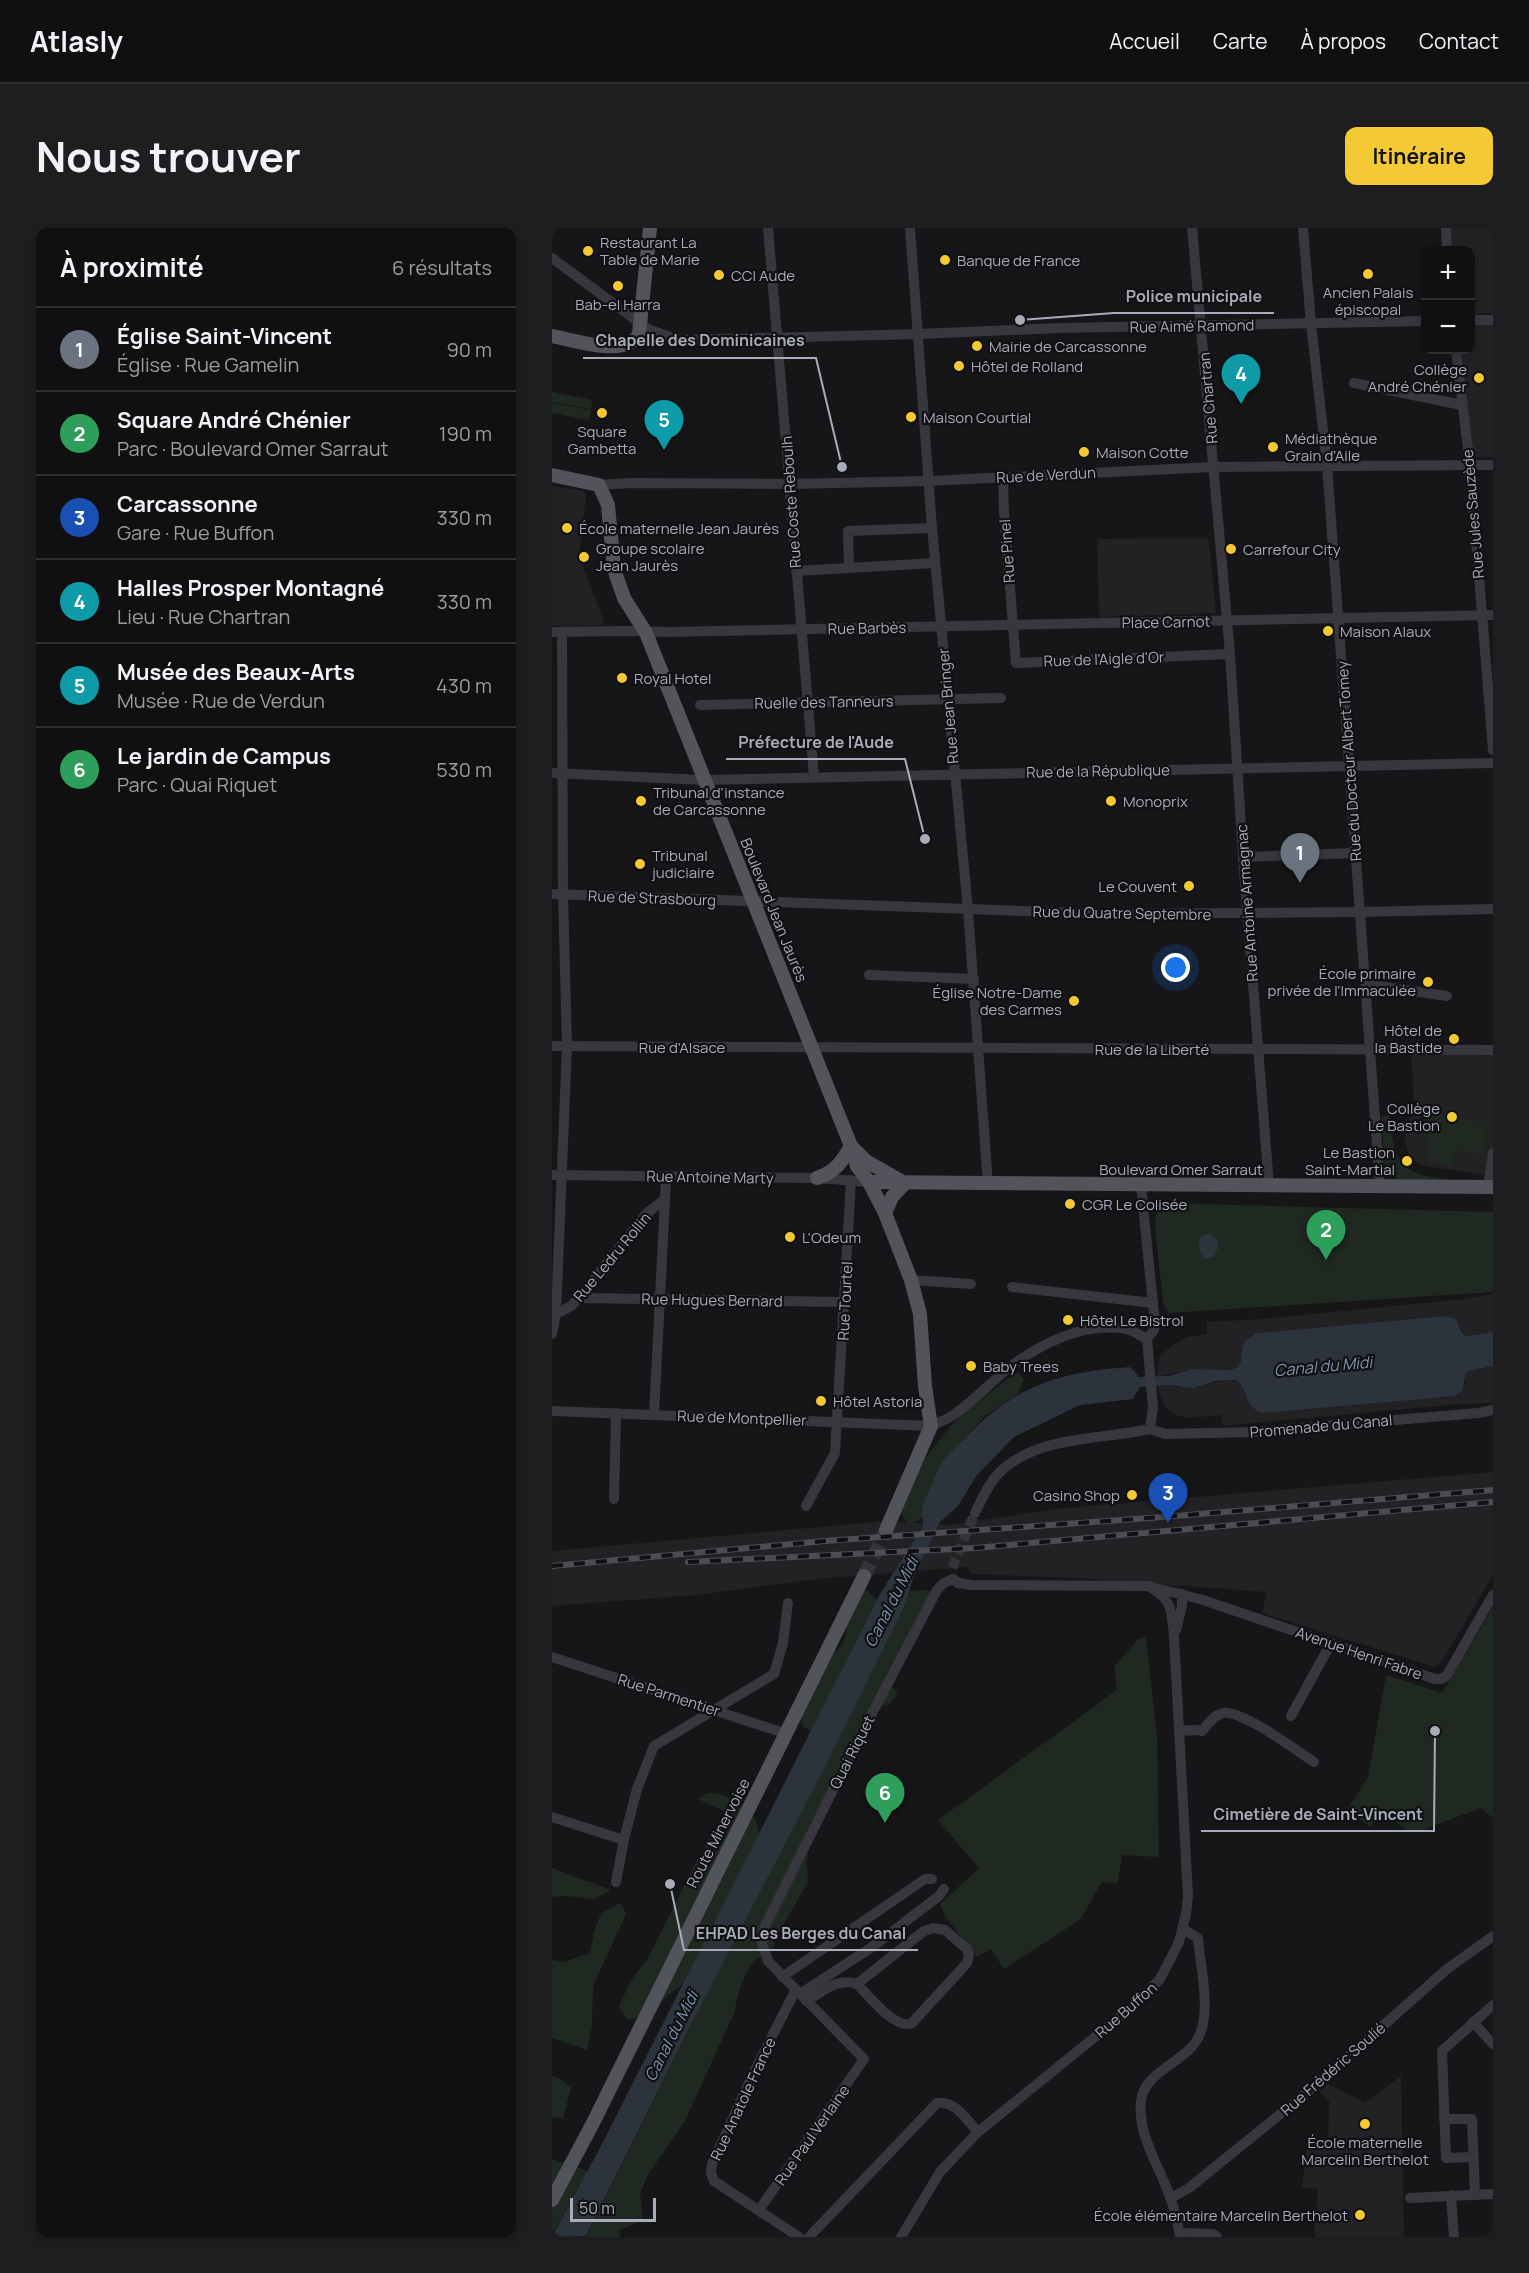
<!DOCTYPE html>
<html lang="fr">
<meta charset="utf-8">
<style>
body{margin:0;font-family:Manrope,sans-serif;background:#1e1e20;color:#f1f3f6}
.controls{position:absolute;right:18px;top:18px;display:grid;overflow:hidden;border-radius:12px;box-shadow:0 3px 9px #0003}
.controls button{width:54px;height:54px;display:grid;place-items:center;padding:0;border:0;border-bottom:2px solid #303032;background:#101012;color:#f1f3f6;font:30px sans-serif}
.scale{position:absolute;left:18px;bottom:15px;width:86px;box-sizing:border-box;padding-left:6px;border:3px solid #a8abb8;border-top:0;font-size:16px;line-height:21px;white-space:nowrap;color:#a8abb8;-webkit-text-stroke:4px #111113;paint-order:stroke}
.you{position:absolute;left:624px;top:740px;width:21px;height:21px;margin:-15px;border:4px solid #fff;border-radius:50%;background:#1a73e8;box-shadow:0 0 0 9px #1a73e833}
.badge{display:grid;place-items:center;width:39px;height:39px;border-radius:50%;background:#f3ca33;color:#fff;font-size:20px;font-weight:700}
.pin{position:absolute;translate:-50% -50px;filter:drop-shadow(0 2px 3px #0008)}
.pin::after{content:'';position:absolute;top:32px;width:21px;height:18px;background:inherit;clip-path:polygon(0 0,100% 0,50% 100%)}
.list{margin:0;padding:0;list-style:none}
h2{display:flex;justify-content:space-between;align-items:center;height:78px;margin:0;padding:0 24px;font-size:26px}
h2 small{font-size:20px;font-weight:400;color:#9c9d9f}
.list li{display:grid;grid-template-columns:39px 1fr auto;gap:18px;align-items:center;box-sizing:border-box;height:84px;padding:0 24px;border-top:2px solid #303032}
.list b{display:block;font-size:22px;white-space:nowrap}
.list p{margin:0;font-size:20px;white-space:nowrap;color:#9c9d9f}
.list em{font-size:20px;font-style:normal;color:#9c9d9f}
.map{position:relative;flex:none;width:941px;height:2009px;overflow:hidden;border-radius:12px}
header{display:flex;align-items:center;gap:36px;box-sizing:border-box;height:84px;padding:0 30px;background:#101012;border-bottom:2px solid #303032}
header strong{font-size:28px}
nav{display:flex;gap:33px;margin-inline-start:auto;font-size:21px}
.intro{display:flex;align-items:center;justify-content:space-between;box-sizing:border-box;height:144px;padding:0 36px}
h1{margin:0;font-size:42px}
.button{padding:15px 27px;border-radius:12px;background:#f3ca33;color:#111;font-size:21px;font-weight:700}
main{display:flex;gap:36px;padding:0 36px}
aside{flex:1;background:#101012;border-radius:12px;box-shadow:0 3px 9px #0003}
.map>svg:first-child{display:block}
</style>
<header>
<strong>Atlasly</strong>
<nav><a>Accueil</a><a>Carte</a><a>À propos</a><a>Contact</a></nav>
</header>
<div class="intro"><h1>Nous trouver</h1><a class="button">Itinéraire</a></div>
<main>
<aside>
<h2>À proximité<small>6 résultats</small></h2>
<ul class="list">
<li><span class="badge" style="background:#6b7280">1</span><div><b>Église Saint-Vincent</b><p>Église · Rue Gamelin</p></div><em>90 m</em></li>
<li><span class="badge" style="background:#2e9e5b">2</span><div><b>Square André Chénier</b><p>Parc · Boulevard Omer Sarraut</p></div><em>190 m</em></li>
<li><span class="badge" style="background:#1a4fb4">3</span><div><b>Carcassonne</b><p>Gare · Rue Buffon</p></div><em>330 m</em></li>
<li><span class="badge" style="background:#0f9aa8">4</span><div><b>Halles Prosper Montagné</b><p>Lieu · Rue Chartran</p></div><em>330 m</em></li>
<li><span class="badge" style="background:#0f9aa8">5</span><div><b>Musée des Beaux-Arts</b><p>Musée · Rue de Verdun</p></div><em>430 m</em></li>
<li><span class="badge" style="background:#2e9e5b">6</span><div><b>Le jardin de Campus</b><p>Parc · Quai Riquet</p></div><em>530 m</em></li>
</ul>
</aside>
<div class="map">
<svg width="941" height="2009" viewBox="0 0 941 2009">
<rect width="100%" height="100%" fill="#161618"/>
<g fill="#222225">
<polygon points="898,0 941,0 941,85 919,86 918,22 900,22"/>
<polygon points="941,96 941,229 922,229 909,122 918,122 919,97"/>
<polygon points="0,258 32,263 34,267 27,327 52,394 49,397 0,398"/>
<polygon points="654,310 657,314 664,385 549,389 547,387 545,311"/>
<polygon points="859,826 941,826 941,947 931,947 875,938 868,937 857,928 852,910 855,896 863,883"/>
<polygon points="941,1066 941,1104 914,1108 910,1105 907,1095 893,1088 707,1105 698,1108 689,1122 689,1134 684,1140 663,1143 641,1141 609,1148 618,1157 624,1159 684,1152 691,1158 695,1173 701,1180 711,1185 904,1168 913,1157 913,1147 916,1143 941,1138 941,1175 895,1177 671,1198 669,1187 636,1190 624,1187 613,1180 607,1164 605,1144 608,1128 621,1117 635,1109 655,1106 655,1094 710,1091 913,1071"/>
<polygon points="941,1244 941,1347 888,1436 882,1439 710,1385 715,1364 523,1350 420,1346 413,1339 265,1351 145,1367 0,1378 0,1323 335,1293 396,1297 503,1281"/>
<polygon points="849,1848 852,2009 764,2009 762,2004 766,1961 750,1959 755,1918 776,1920 777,1873 768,1863 776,1856 813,1875"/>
</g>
<g fill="#202822">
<polygon points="0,164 40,172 39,181 0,174"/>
<polygon points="0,175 39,182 37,192 0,185"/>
<polygon points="880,886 935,895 930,927 903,922 900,938 875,933 877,918 874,918"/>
<path d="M829 888H837C840 906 841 936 862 944 871 948 881 949 891 951 873 951 844 958 833 942Z"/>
<polygon points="613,975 941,984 941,1064 616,1085 611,1074 603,1000 604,987"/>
<polygon points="467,1145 472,1152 465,1167 434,1187 399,1225 386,1243 370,1286 371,1290 357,1297 346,1282 374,1229 403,1193 459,1148"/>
<polygon points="309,1361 316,1363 325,1372 259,1503 251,1499 248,1491 278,1429 290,1417 294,1405 295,1390"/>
<path d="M375 1362 380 1364 333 1452 346 1465 337 1477 327 1478 289 1537 254 1604 256 1622 255 1634 256 1654 223 1711 221 1721C216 1725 209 1728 204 1732 192 1743 185 1767 183 1783L133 1893 95 1948 88 1967 91 1993 67 2002 68 2009H34L130 1814 269 1546 352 1379 357 1363Z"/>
<polygon points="941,1379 941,1590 929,1580 865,1604 857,1603 831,1586 826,1588 819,1599 795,1582 816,1549 834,1447 890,1465"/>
<polygon points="594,1409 605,1509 607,1629 570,1627 566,1655 550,1654 529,1691 452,1741 439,1721 425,1729 392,1687 388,1676 427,1640 386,1592 565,1462 562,1439 586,1411"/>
<path d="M156 1565C172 1565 195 1575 203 1591 205 1595 206 1601 207 1606L131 1756 116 1767 97 1788 75 1792 67 1778 79 1752 95 1732 145 1632 175 1584 146 1571Z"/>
<polygon points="0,1640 59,1662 42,1671 14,1668 0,1669"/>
<polygon points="69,1675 74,1686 41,1758 40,1798 35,1822 0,1810 0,1732 11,1734 38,1725 42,1705 49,1685"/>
<polygon points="0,1848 7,1850 19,1860 11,1891 0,1889"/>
<polygon points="0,1931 36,1943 0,2007"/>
</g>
<g fill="#2c333c">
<path d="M658 1005 665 1011 666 1019 662 1029 653 1031C646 1024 645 1018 649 1008Z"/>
<path d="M893 1088 904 1091 910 1105 914 1108 941 1104V1138L916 1143 913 1147 911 1162 904 1168 711 1185C690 1179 698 1162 684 1152L664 1153 641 1160 617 1157 588 1159 581 1171 528 1177 462 1209 425 1247 406 1278 388 1294 362 1348 352 1379 271 1543 130 1814 34 2008 0 2009 50 1916 328 1366 370 1300C373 1293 369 1290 370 1283 371 1274 385 1244 389 1236 395 1226 406 1218 414 1209 462 1158 508 1144 577 1139L582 1142 586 1149 616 1148 641 1141 676 1142 684 1140 689 1134C689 1119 692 1109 707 1105Z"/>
</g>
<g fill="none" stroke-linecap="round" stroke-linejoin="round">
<polyline stroke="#333438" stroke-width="10" stroke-dasharray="10 5" stroke-linecap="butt" points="400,1340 423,1285"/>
<polyline stroke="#333438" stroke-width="14" stroke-dasharray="14 7" stroke-linecap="butt" points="312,1348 334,1302"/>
<g stroke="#37373d" stroke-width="10">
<polyline points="216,0 262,549"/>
<polyline points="358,0 380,300 416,682 436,956"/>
<polyline points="640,0 678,426 691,629 717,958"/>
<polyline points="751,0 759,96 775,237 828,958"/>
<polyline points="894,0 895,22"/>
<polyline points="0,30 96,101 126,112 367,106 508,100 874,93"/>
<polyline points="918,92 941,92"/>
<polyline points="904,122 918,237 941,522"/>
<polyline points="802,155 910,177"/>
<polyline points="451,249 452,284 464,435 678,426"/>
<polyline points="47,257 78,255 238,256 377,253 661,239 941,237"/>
<polyline points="297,340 296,303 380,300"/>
<polyline points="244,343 383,335"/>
<polyline points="0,404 74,403 117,404 941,387"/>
<polyline points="148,477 449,470"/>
<polyline points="0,545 152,552 941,535"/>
<polyline points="691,629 803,625"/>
<polyline points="0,666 556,686 808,684 941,681"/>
<polyline points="317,747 422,751"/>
<polyline points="813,756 895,768"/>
<polyline points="0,818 941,822"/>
<polyline points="0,947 265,950 317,954"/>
<polyline points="589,957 603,1096 602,1102 595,1111 601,1180 598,1201"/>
<polyline points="936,959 941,925"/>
<polyline points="359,1052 419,1056"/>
<polyline points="460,1059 601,1075"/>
<polyline points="27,1070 293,1074"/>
<polyline points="4,1086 19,1078 27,1070 94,986 113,971 114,948"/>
<polyline points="0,1106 4,1086 15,818 11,667 10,404"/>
<path d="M0 1183 379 1198C387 1194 397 1191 404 1185 422 1173 437 1156 454 1142 486 1117 531 1093 574 1101 581 1102 588 1108 595 1111"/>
<polyline points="102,1187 113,971"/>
<polyline points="598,1201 613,1206 702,1204 926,1185 941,1182"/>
<polyline points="62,1271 64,1185"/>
<polyline points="254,1278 283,1225 299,952"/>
<path d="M423 1285C430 1271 436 1256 447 1245 485 1207 549 1212 598 1201"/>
<polyline points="401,1351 406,1355 419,1357 596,1358 651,1372 883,1451 890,1451 895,1447 941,1367"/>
<polyline points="624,1402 630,1378 630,1366"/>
<polyline points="0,1429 235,1506"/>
<polyline points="739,1488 779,1415"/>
<path d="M627 1503 645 1502 650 1503C656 1496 662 1487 671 1485 690 1482 744 1522 762 1534"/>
<polyline points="0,1589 72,1612"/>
<polyline points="64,1654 72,1612 85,1561 102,1518 222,1446 231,1415 236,1375"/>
<polyline points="230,1749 373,1651 380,1651"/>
<polyline points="243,1763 200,1848 160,1936 159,1945 162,1953 247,2009"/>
<polyline points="248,1766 320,1719 387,1668 392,1661"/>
<path d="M254 1773C271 1764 285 1749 305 1756 316 1767 344 1803 360 1795L415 1735 417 1727 415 1721 393 1702 381 1700 372 1703 305 1756"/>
<polyline points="921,1794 941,1816"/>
<polyline points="892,1891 920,1891 923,1967"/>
<polyline points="921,1929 894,1930 890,1823 941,1777"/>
<polyline points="899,1967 902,2009"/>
<polyline points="619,1970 637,1960 763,1858 895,1741 941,1708"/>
<polyline points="858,1970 941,1966"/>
<polyline points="207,1982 312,1831 216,1733 210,1716 211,1702 305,1514 385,1362 392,1355 401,1351"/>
<polyline points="628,2005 661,2006 665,2009"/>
<path d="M257 2009 385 1875C404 1873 414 1891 426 1904"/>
<path d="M349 2009 388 1944 426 1904 580 1779 608 1751 627 1714 634 1686 636 1668 622 1408C619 1381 621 1372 596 1358"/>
<path d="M628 2009C626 1996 623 1982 618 1969 608 1939 585 1907 589 1873 593 1841 637 1834 648 1806 659 1779 648 1738 646 1710L631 1701"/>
</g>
<g stroke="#53535c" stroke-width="14">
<path d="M0 108C22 112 74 130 87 106L98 0"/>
<polyline points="0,247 47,257 56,277 62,341 72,370 94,405 299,918 305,938 317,954 333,985 359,1052 368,1086 373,1158 379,1198 334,1302"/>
<polyline points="301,920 314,933 349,953"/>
<path d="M265 950C283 944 290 934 299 918"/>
<polyline points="317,954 941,959"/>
<polyline points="333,985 340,969 353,955"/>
<polyline points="0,1972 41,1895 312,1348"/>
</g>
<defs>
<g id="rail">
<polyline points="136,1334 423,1320 941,1274"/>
<polyline points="0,1338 273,1313 611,1289 941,1262"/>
</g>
</defs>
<use href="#rail" stroke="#4c4d54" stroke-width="6"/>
<use href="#rail" stroke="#111113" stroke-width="4" stroke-dasharray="11" stroke-linecap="butt"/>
</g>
<g fill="#f3ca33" stroke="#111113" stroke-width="2">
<circle cx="36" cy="23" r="6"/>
<circle cx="393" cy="32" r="6"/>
<circle cx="816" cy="46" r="6"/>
<circle cx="167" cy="47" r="6"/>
<circle cx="66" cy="58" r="6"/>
<circle cx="425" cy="118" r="6"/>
<circle cx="407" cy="138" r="6"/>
<circle cx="927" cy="150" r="6"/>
<circle cx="50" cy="185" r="6"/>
<circle cx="359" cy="189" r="6"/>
<circle cx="721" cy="219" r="6"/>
<circle cx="532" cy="224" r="6"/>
<circle cx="15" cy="300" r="6"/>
<circle cx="679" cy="321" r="6"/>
<circle cx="32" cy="329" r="6"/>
<circle cx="776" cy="403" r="6"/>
<circle cx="70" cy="450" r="6"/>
<circle cx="89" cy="573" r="6"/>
<circle cx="559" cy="573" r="6"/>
<circle cx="88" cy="636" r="6"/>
<circle cx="637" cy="658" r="6"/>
<circle cx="876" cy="754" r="6"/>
<circle cx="522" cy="773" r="6"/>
<circle cx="902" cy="811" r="6"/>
<circle cx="900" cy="889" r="6"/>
<circle cx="855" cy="933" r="6"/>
<circle cx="518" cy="976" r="6"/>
<circle cx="238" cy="1009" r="6"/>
<circle cx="516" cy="1092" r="6"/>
<circle cx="419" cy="1138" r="6"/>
<circle cx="269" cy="1173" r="6"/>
<circle cx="580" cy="1267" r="6"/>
<circle cx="813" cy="1896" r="6"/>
<circle cx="808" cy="1987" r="6"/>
</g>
<g text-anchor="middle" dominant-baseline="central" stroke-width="4.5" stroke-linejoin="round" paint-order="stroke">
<g font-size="15" fill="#a8abb8" stroke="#111113" text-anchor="start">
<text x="48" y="14">Restaurant La<tspan x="48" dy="17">Table de Marie</tspan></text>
<text x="405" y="32">Banque de France</text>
<text x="179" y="47">CCI Aude</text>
<text x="816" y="64" text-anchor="middle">Ancien Palais<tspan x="816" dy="17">épiscopal</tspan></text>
<text x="66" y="76" text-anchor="middle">Bab-el Harra</text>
<text x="437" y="118">Mairie de Carcassonne</text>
<text x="419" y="138">Hôtel de Rolland</text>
<text x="915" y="141" text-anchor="end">Collège<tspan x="915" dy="17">André Chénier</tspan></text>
<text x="371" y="189">Maison Courtial</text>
<text x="50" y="203" text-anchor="middle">Square<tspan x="50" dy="17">Gambetta</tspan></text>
<text x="733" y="210">Médiathèque<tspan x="733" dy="17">Grain d'Aile</tspan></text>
<text x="544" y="224">Maison Cotte</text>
<text x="27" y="300">École maternelle Jean Jaurès</text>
<text x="44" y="320">Groupe scolaire<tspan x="44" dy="17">Jean Jaurès</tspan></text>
<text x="691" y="321">Carrefour City</text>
<text x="788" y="403">Maison Alaux</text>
<text x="82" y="450">Royal Hotel</text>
<text x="101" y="564">Tribunal d'instance<tspan x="101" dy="17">de Carcassonne</tspan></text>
<text x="571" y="573">Monoprix</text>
<text x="100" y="627">Tribunal<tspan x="100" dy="17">judiciaire</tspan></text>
<text x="625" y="658" text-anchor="end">Le Couvent</text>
<text x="864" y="745" text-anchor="end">École primaire<tspan x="864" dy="17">privée de l'Immaculée</tspan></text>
<text x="510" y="764" text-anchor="end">Église Notre-Dame<tspan x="510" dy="17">des Carmes</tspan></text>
<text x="890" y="802" text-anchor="end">Hôtel de<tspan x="890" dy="17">la Bastide</tspan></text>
<text x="888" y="880" text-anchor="end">Collège<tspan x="888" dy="17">Le Bastion</tspan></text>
<text x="843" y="924" text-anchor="end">Le Bastion<tspan x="843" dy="17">Saint-Martial</tspan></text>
<text x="530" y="976">CGR Le Colisée</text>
<text x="250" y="1009">L'Odeum</text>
<text x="528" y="1092">Hôtel Le Bistrol</text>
<text x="431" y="1138">Baby Trees</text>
<text x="281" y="1173">Hôtel Astoria</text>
<text x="568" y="1267" text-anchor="end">Casino Shop</text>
<text x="813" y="1914" text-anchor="middle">École maternelle<tspan x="813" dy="17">Marcelin Berthelot</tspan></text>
<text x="796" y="1987" text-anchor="end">École élémentaire Marcelin Berthelot</text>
</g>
<g font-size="15" fill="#a8abb8" stroke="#111113">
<text transform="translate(640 98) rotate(-1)">Rue Aimé Ramond</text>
<text transform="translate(656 170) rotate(-95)">Rue Chartran</text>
<text transform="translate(494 247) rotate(-3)">Rue de Verdun</text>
<text transform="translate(239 274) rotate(-94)">Rue Coste Reboulh</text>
<text transform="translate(921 286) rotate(-95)">Rue Jules Sauzède</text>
<text transform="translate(455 323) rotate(-94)">Rue Pinel</text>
<text transform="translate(614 394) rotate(-1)">Place Carnot</text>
<text transform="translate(315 400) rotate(-1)">Rue Barbès</text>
<text transform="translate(552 431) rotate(-2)">Rue de l'Aigle d'Or</text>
<text transform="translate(272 474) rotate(-1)">Ruelle des Tanneurs</text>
<text transform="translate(396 478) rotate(-95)">Rue Jean Bringer</text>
<text transform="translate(797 533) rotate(-94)">Rue du Docteur Albert Tomey</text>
<text transform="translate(546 543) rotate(-1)">Rue de la République</text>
<text transform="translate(100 670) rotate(2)">Rue de Strasbourg</text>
<text transform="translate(695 675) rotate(-94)">Rue Antoine Armagnac</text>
<text transform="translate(222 682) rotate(68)">Boulevard Jean Jaurès</text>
<text transform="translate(570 685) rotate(1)">Rue du Quatre Septembre</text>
<text x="130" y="819">Rue d'Alsace</text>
<text x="600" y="821">Rue de la Liberté</text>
<text x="629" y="941">Boulevard Omer Sarraut</text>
<text transform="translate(158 949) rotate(1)">Rue Antoine Marty</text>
<text transform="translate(60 1029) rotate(-50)">Rue Ledru Rollin</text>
<text transform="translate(160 1072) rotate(1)">Rue Hugues Bernard</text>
<text transform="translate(293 1073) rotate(-87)">Rue Tourtel</text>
<text transform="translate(190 1190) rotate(2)">Rue de Montpellier</text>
<text transform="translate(769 1198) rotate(-5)">Promenade du Canal</text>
<text transform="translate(807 1425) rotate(19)">Avenue Henri Fabre</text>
<text transform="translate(117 1467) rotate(18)">Rue Parmentier</text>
<text transform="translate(300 1524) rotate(-63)">Quai Riquet</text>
<text transform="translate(166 1605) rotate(-63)">Route Minervoise</text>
<text transform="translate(574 1782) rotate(-41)">Rue Buffon</text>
<text transform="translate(781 1841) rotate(-41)">Rue Frédéric Soulié</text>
<text transform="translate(191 1871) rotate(-65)">Rue Anatole France</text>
<text transform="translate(260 1907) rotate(-55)">Rue Paul Verlaine</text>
</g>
<g font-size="16" font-style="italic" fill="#7e94b3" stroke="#111113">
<text transform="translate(771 1138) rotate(-5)">Canal du Midi</text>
<text transform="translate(339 1374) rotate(-63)">Canal du Midi</text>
<text transform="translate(119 1808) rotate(-63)">Canal du Midi</text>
</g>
</g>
<path fill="none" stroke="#a8abb8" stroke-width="2" d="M468 92L562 85H722M290 239L264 130H31M373 611L353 531H174M883 1503L882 1603H649M118 1656L132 1722H366"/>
<g fill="#a8abb8" stroke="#111113" stroke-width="2">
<circle cx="468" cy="92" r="6"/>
<circle cx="290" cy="239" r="6"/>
<circle cx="373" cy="611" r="6"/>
<circle cx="883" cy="1503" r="6"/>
<circle cx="118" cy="1656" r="6"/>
</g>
<g font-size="16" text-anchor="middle" font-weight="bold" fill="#a8abb8" stroke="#111113" stroke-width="4.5" stroke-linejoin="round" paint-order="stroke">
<text x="642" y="74">Police municipale</text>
<text x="148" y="118">Chapelle des Dominicaines</text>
<text x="264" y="520">Préfecture de l'Aude</text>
<text x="766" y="1592">Cimetière de Saint-Vincent</text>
<text x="249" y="1711">EHPAD Les Berges du Canal</text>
</g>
</svg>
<div class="controls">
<button>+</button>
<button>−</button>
</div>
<div class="scale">50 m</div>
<div class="you"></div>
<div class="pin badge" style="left:748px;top:655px;background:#6b7280">1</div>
<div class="pin badge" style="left:774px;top:1032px;background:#2e9e5b">2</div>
<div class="pin badge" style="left:616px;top:1295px;background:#1a4fb4">3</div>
<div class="pin badge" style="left:689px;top:176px;background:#0f9aa8">4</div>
<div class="pin badge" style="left:112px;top:222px;background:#0f9aa8">5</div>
<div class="pin badge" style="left:333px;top:1595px;background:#2e9e5b">6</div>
</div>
</main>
